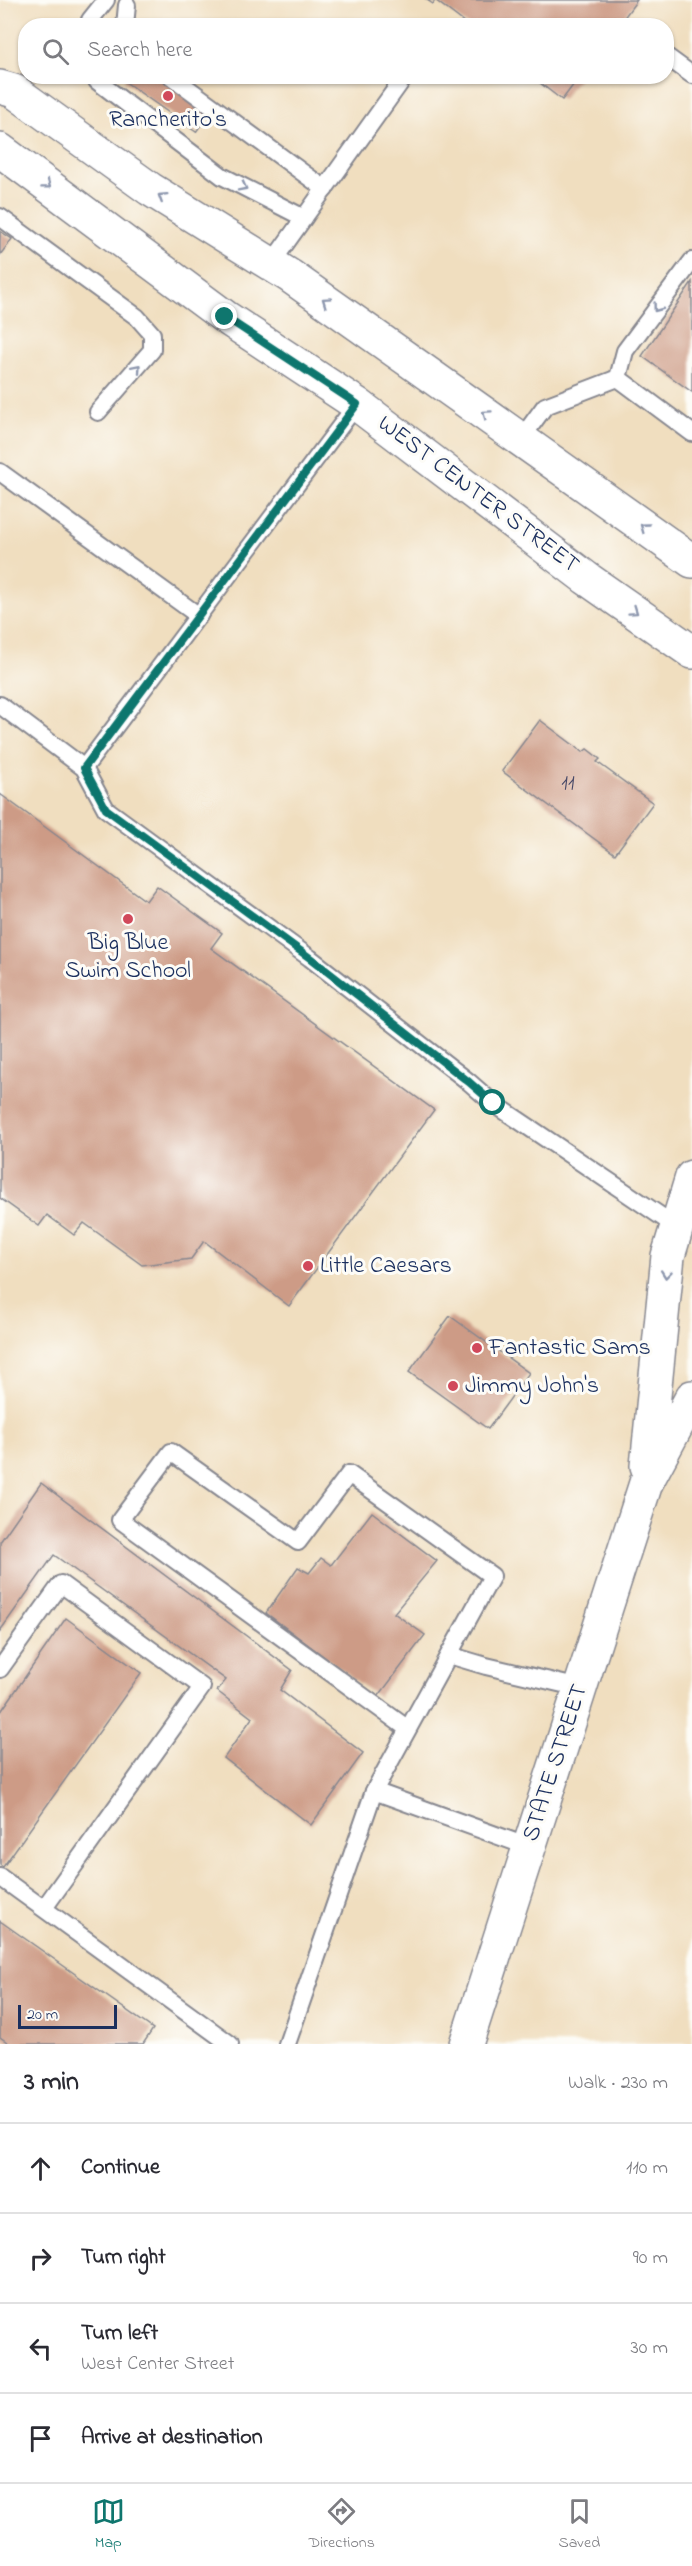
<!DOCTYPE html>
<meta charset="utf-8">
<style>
body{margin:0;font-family:"Indie Flower",sans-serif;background:#f2f2f3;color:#2b2b33}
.scale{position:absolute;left:18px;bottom:15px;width:99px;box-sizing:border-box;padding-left:6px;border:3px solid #1b2f5e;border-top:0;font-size:16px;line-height:21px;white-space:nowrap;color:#1b2f5e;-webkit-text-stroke:4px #fdfcf7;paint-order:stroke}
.stop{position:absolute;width:18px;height:18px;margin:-14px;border:4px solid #0f766e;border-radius:50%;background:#fff}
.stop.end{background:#0f766e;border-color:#fff;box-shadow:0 2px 6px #0008}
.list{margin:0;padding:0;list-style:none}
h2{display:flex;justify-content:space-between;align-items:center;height:78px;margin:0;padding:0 24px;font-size:26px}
h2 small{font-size:20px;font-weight:400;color:#7c7c81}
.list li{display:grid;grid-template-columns:39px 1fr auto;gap:18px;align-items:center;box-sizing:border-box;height:90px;padding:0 24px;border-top:2px solid #e1e1e2}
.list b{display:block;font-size:22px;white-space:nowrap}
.list p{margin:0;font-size:20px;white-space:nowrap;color:#7c7c81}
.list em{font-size:20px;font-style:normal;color:#7c7c81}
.icon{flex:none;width:33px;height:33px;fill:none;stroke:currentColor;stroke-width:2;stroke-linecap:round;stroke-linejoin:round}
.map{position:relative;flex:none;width:692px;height:2044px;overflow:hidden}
.search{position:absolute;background:#fff;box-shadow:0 2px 4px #0004;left:18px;right:18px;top:18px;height:66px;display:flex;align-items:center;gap:15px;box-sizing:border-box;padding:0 21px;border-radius:24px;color:#7c7c81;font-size:22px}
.sheet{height:438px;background:#fff}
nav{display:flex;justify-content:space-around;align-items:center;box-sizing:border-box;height:84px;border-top:2px solid #e1e1e2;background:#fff;font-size:16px;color:#7c7c81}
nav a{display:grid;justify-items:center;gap:3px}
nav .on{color:#0f766e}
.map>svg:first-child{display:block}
</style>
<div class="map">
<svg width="692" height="2044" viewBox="0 0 692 2044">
<rect width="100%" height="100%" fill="#fdfcf7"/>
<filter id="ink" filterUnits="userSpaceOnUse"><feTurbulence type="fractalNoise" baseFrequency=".0167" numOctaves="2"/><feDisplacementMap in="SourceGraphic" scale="12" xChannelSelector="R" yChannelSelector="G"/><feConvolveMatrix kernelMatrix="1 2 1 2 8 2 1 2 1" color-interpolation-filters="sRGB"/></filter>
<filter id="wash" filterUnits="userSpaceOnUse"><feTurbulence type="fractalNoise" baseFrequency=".008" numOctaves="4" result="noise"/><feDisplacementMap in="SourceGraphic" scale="24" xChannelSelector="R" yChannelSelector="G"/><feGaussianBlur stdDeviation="1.35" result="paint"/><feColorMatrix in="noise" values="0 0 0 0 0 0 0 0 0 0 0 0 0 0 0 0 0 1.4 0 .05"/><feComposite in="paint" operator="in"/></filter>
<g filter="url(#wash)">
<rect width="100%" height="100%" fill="#f0debf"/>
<g id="blocks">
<g fill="#cd9b86">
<polygon points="427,0 637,0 618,26 469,26 435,0 433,4"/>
<polygon points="124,76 163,76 211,111 196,132 124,81 126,78"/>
<polygon points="531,76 580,76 562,100"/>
<polygon points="0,231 12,239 0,255"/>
<polygon points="692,282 692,392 642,356"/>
<polygon points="540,720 583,752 587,749 600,759 597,762 653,803 615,854 502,771"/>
<polygon points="0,794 146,901 157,886 222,933 211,948 434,1110 289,1306 204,1241 191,1259 142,1265 84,1223 74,1235 47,1215 39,1226 0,1198"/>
<polygon points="450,1316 529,1373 488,1429 409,1372"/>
<polygon points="41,1483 292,1670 280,1690 363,1753 311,1825 224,1758 252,1718 217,1691 226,1680 54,1555 0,1631 0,1542"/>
<polygon points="372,1512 437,1561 394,1613 425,1635 378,1697 266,1613 298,1567 309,1573 321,1558 331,1565"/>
<polygon points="66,1618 141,1673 3,1867 0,1865 0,1713"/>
<polygon points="0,1921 153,2029 143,2044 10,2044 0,2037"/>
</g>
</g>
</g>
<g filter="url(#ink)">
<use href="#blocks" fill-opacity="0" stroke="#86868e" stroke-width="1.5"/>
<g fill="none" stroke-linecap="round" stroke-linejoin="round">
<defs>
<g id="lane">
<polyline points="91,26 90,20 106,0"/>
<polyline points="125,26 127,5"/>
<polyline points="666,56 692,75"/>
<polyline points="97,76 97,81 222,176 304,218"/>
<polyline points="171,76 325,189"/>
<polyline points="0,217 137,317 152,334 152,350 98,412"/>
<polyline points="692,261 625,351 618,378 692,433"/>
<polyline points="271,264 405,76"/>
<polyline points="521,439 545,406 618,378"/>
<polyline points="0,472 199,616"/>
<polyline points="0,705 84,768 106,809 310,958 469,1082 493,1103 677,1227"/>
<polyline points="84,768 357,404"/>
<polyline points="449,1655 486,1666 580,1688"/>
<polyline points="0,1669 61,1584 202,1687 44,1908"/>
<polyline points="374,1791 492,1576 349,1474 298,1542 171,1452 120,1520 408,1729"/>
<polyline points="0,1877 230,2044"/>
<polyline points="287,2044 374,1791 529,1847"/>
</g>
<g id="primary">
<polyline points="0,87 14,91 150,189 290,276 692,561"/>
<polyline points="0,150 225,317 357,404 586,578 692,652"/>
<polyline points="647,1466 668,1256 692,1177"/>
<polyline points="466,2044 646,1483 692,1397"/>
</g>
</defs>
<use href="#lane" stroke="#86868e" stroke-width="20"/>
<use href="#primary" stroke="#86868e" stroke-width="36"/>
<use href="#lane" stroke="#fff" stroke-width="16"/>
<use href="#primary" stroke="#fff" stroke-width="33"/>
</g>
<defs><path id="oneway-chevron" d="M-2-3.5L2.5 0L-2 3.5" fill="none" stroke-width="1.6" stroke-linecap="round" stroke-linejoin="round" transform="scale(1.5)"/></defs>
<g stroke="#8d97ae">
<use href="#oneway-chevron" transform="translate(47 185) rotate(37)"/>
<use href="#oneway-chevron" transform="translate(243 187) rotate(27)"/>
<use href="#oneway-chevron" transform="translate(162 197) rotate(-148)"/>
<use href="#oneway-chevron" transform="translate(326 301) rotate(-145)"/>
<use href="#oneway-chevron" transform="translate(657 308) rotate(127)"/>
<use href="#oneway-chevron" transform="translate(137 368) rotate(-49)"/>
<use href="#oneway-chevron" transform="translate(486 414) rotate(-145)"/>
<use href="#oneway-chevron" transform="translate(644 527) rotate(-144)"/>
<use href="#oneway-chevron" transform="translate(634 611) rotate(35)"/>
<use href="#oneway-chevron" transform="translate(666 1274) rotate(96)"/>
</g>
</g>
<g fill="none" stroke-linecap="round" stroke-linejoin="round" filter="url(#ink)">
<polyline stroke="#0f766e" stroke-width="8" points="225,317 357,404 84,768 106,809 310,958 469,1082 493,1103"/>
</g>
<g fill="#d1495b" stroke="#fdfcf7" stroke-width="2">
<circle cx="168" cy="96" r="6"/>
<circle cx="128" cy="919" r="6"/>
<circle cx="308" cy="1266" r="6"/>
<circle cx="477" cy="1348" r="6"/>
<circle cx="453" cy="1386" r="6"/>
</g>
<g text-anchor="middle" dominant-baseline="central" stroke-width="6" stroke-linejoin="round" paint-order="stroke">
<g font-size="21" fill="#484a68">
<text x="568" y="784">11</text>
</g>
<g font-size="24" fill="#1b2f5e" stroke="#fdfcf7" text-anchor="start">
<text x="168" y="120" text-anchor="middle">Rancherito's</text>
<text x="128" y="943" text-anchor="middle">Big Blue<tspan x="128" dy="28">Swim School</tspan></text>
<text x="320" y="1266">Little Caesars</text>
<text x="489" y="1348">Fantastic Sams</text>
<text x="465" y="1386">Jimmy John's</text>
</g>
<g font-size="24" fill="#1b2f5e" stroke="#fdfcf7">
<text transform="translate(478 495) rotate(37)">WEST CENTER STREET</text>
<text transform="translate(556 1763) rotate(-72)">STATE STREET</text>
</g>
</g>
</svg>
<div class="scale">20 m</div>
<div class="stop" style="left:493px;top:1103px"></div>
<div class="stop end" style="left:225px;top:317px"></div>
<div class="search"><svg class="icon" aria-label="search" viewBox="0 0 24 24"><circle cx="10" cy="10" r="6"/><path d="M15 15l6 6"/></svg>Search here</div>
</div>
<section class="sheet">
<h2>3 min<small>Walk · 230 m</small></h2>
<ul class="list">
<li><svg class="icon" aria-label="ahead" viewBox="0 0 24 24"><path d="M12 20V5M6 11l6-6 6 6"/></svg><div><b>Continue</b></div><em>110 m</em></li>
<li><svg class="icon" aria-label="right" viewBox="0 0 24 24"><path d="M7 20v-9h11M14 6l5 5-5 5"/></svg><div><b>Turn right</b></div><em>90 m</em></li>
<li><svg class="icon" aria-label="left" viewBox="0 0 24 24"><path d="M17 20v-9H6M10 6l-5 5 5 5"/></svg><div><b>Turn left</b><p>West Center Street</p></div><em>30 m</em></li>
<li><svg class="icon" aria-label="arrive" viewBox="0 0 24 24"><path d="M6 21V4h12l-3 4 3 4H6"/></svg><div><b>Arrive at destination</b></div></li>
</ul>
</section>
<nav>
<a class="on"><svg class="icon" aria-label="map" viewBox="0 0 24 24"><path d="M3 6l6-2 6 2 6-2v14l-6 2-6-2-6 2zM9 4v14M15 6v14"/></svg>Map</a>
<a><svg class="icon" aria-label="directions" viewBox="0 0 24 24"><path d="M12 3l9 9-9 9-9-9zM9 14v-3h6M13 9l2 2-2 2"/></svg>Directions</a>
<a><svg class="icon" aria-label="saved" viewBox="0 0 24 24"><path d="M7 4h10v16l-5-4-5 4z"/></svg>Saved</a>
</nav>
